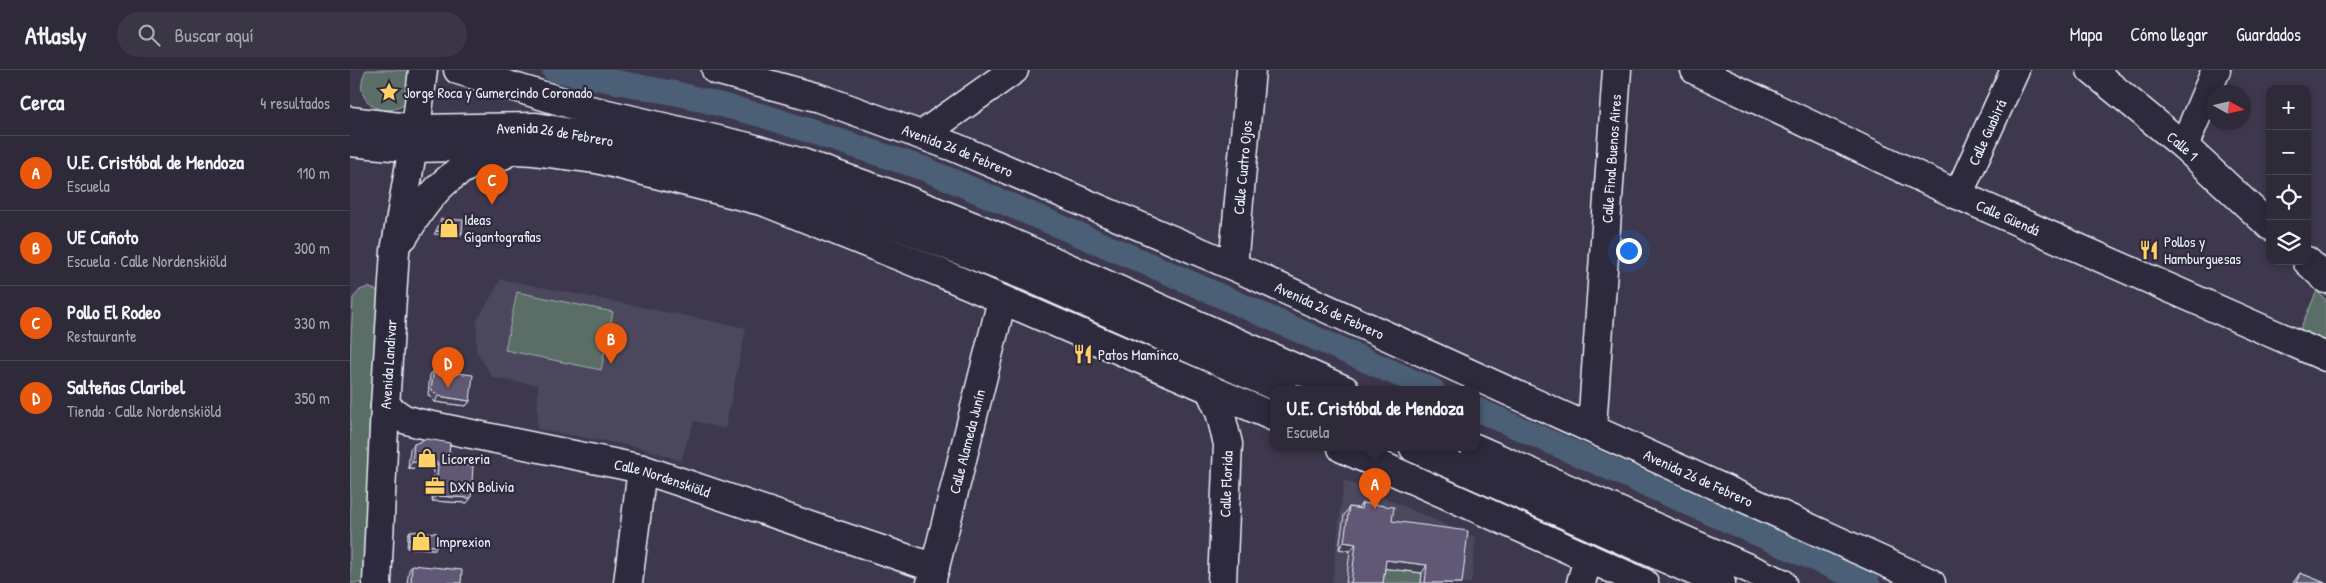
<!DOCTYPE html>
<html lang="es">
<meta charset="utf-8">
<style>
body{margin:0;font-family:"Patrick Hand",sans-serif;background:#3a3645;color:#f1f3f6}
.controls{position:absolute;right:15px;top:15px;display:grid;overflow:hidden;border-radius:10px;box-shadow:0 2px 8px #0003}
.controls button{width:45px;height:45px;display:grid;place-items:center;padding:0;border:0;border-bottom:1px solid #494654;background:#2e2a3a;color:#f1f3f6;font:25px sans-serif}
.compass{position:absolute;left:1856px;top:15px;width:45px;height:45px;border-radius:50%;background:#2e2a3a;box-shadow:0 2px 8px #0003;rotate:98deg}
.you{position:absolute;left:1278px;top:180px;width:18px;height:18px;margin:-12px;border:4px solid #fff;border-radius:50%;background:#1a73e8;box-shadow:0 0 0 8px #1a73e833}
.badge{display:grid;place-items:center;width:32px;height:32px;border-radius:50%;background:#ea580c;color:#fff;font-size:16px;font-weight:700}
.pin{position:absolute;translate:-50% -41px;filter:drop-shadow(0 1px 2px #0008)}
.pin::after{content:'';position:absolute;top:26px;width:18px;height:15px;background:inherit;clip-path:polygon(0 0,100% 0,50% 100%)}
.popup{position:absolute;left:920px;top:316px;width:210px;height:65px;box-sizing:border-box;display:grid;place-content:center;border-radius:10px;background:#2e2a3a;filter:drop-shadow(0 1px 4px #0005);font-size:16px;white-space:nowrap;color:#a7a7af}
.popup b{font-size:19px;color:#f1f3f6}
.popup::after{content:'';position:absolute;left:50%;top:100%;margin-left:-10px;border:10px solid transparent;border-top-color:#2e2a3a}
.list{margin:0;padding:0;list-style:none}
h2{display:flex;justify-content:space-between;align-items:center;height:65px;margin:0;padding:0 20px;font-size:21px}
h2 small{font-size:16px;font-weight:400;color:#a7a7af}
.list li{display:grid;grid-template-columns:32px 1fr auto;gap:15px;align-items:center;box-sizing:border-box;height:75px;padding:0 20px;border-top:1px solid #494654}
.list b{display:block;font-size:19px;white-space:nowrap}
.list p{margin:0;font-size:16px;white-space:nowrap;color:#a7a7af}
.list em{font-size:16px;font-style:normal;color:#a7a7af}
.icon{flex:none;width:28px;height:28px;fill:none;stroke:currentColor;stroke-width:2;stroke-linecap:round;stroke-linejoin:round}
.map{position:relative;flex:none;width:1976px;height:513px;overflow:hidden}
header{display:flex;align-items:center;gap:30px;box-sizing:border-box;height:70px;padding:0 25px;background:#2e2a3a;border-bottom:1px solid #494654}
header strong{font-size:24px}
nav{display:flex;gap:28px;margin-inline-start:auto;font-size:18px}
.search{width:350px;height:45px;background:#3a3645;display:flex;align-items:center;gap:12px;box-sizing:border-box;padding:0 18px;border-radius:28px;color:#a7a7af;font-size:19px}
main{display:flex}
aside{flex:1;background:#2e2a3a}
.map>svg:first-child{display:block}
</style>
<header>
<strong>Atlasly</strong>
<div class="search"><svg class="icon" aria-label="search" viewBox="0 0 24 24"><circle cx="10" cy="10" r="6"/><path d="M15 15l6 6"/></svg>Buscar aquí</div>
<nav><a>Mapa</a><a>Cómo llegar</a><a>Guardados</a></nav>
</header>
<main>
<aside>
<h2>Cerca<small>4 resultados</small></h2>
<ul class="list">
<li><span class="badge">A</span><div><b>U.E. Cristóbal de Mendoza</b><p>Escuela</p></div><em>110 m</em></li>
<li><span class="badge">B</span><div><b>UE Cañoto</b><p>Escuela · Calle Nordenskiöld</p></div><em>300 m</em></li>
<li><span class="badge">C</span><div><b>Pollo El Rodeo</b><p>Restaurante</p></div><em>330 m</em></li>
<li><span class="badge">D</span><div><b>Salteñas Claribel</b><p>Tienda · Calle Nordenskiöld</p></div><em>350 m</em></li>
</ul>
</aside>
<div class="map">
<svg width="1976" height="513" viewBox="0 0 1976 513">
<rect width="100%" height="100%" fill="#3e384e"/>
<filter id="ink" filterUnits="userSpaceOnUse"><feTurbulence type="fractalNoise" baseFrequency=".02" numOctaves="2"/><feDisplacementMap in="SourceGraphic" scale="10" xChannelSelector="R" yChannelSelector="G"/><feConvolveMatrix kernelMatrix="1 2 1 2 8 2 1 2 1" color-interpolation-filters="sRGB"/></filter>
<g filter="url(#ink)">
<g fill="#4b465d">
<polygon points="151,209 396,258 375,359 344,351 331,391 293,378 187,359 188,315 143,308 126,281 127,251"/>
<polygon points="994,410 1126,468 1121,513 982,513"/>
</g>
<g fill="#5a6d66" stroke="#a1afaf">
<path d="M16 0H61L57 33C31 52 0 29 16 0Z"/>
<polygon points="18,217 28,221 35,233 20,513 0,513 0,289 3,228 10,220"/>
<polygon points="1967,221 1976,230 1976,271 1950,259"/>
<polygon points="167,222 263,242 251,300 155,280"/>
<polygon points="1031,498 1072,503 1071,513 1029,513"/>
</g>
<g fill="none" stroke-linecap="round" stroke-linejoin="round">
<g stroke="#4c5f77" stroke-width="24">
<polyline points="204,0 329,24 414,46 575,99 789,190 1083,320"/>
<polyline points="1126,339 1518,513"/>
</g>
<defs>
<g id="minor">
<path id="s1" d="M1345 0 1608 125 1976 287"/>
<path id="s2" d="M1741 0 1834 76 1920 156"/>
<polyline points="573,64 664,0"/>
<polyline points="1834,76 1866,0"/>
<path id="s3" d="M1608 125 1665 0"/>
<polyline points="1957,191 1976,209"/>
<path id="s4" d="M883 196 901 0"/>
<polyline points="859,318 870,342 878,374 872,513"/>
<path id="s5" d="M35 336 54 349 68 353 292 399 585 498"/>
<path id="s6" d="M1242 357 1267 0"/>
<polyline points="278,513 292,399"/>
<path id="s7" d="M581 513 652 230"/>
<polyline points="1231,513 1238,488"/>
</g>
<g id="major">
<polyline points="108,0 240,40 398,77 452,93 549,127 637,162 995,320"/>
<path id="s8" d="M366 0 469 28 604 77 883 196 1581 513"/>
<path id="s9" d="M0 51 66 59 186 57 327 82 419 105 678 207 934 320"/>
<polyline points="0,72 63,78 109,77 184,81 247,89 415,132 591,203 924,347"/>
<path d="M54 166C79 124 102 94 153 85"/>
<polyline points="992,378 1294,513"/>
<polyline points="1064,378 1371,513"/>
<polyline points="1125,378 1432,513"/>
<path id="s10" d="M27 513 35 336 45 181 66 59 73 0"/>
</g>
</defs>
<use href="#minor" stroke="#e8f1f8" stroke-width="31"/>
<use href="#major" stroke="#e8f1f8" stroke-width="31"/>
<use href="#minor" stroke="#2f2a3d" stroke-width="28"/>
<use href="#major" stroke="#2f2a3d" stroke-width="28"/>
</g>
<g fill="#534c65" stroke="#e8f1f8">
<polygon points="84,300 120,331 116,336 85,332 78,325 80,305"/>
<polygon points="64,374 98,394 117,433 82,431 84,399 58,398 60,379"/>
<polygon points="1012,433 1042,451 1112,513 1071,513 1072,503 1035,498 1033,513 996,513 1000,481 989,479 994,445 999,437 1008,438"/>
<polygon points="60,461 85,479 57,478 58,464"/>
<polygon points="62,495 111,513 57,513 59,500"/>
<polygon points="1950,503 1975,513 1943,513"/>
</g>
<g fill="#433e52" stroke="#e8f1f8">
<polygon points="86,161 112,163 110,166 84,164"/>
<polygon points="88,326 120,331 116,336 85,332"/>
<polygon points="62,392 88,393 84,399 58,398"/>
<polygon points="86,426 121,428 117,433 82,431"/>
<polygon points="994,472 1006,474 1000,481 989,479"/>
<polygon points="59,475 87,476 85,479 57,478"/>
<polygon points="1036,490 1077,495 1072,503 1031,498"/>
</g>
<g fill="#605875" stroke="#e8f1f8">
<polygon points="91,149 113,150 112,163 86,161"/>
<polygon points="84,300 123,305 120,331 88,326 81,319"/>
<polygon points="77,369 100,373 98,394 123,396 121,428 86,426 88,393 62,392 64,374"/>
<polygon points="1012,433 1044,437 1042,451 1118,461 1112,513 1075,513 1077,495 1036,490 1033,513 1001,513 1006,474 994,472 999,437 1011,439"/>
<polygon points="60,461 87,463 87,476 59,475"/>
<polygon points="62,495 112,500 111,513 61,513"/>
<polygon points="1950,503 1975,513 1946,513"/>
</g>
</g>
<defs>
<symbol id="sight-bare" viewBox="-9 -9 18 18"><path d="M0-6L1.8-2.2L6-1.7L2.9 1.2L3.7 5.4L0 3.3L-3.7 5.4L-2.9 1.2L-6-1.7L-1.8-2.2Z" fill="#ffd166" stroke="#2f2a3d" stroke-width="2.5" paint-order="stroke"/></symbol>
<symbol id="shop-bare" viewBox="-9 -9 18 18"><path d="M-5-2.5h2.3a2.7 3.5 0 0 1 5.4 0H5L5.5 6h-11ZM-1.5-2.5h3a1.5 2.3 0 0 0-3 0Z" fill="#ffd166" stroke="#2f2a3d" stroke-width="2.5" paint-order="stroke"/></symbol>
<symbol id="restaurant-bare" viewBox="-9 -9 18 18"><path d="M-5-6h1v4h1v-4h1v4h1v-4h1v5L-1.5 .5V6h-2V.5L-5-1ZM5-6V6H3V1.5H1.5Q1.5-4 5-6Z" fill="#ffd166" stroke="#2f2a3d" stroke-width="2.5" paint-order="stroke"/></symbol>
<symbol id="office-bare" viewBox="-9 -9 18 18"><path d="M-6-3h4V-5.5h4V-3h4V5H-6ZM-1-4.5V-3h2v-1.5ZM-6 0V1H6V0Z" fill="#ffd166" stroke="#2f2a3d" stroke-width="2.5" paint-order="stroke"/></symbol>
</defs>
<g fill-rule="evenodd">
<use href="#sight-bare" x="25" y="8" width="28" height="28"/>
<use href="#shop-bare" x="85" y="144" width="28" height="28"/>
<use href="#restaurant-bare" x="1785" y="166" width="28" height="28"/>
<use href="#restaurant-bare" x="719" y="270" width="28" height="28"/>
<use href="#shop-bare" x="63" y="374" width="28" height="28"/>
<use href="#office-bare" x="71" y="402" width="28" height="28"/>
<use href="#shop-bare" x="57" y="457" width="28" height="28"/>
</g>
<g text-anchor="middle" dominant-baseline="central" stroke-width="4.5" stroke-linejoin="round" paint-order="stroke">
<g font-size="15" fill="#e8f1f8" stroke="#2f2a3d" text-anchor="start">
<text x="54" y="22">Jorge Roca y Gumercindo Coronado</text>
<text x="114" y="149">Ideas<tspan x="114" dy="17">Gigantografias</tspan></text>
<text x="1814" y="171">Pollos y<tspan x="1814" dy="17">Hamburguesas</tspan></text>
<text x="748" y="284">Patos Maminco</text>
<text x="92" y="388">Licoreria</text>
<text x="100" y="416">DXN Bolivia</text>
<text x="86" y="471">Imprexion</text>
</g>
<g font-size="15" fill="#e8f1f8" stroke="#2f2a3d">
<text stroke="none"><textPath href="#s3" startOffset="69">Calle Guabirá</textPath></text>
<text stroke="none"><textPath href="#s9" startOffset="206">Avenida 26 de Febrero</textPath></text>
<text stroke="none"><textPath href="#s2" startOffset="119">Calle 1</textPath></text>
<text stroke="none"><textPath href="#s8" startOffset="255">Avenida 26 de Febrero</textPath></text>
<text stroke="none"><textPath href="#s6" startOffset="269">Calle Final Buenos Aires</textPath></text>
<text stroke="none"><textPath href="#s4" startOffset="99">Calle Cuatro Ojos</textPath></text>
<text stroke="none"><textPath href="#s1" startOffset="346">Calle Güendá</textPath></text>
<text stroke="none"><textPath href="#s8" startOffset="660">Avenida 26 de Febrero</textPath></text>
<text stroke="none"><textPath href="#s10" startOffset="219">Avenida Landivar</textPath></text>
<text stroke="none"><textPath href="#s7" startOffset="146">Calle Alameda Junín</textPath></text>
<text stroke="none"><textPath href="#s8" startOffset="1065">Avenida 26 de Febrero</textPath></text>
<text stroke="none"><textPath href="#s5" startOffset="288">Calle Nordenskiöld</textPath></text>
<text transform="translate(876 414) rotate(-88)">Calle Florida</text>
</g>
</g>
</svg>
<div class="controls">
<button>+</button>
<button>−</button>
<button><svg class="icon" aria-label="locate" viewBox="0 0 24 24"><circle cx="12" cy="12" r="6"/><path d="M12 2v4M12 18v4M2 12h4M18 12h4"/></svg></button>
<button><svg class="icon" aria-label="layers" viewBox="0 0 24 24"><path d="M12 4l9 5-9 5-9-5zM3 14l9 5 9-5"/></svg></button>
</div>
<svg class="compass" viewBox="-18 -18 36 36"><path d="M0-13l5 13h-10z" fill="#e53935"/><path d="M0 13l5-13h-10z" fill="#a7a7af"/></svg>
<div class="you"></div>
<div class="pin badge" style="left:1025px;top:439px">A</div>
<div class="popup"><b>U.E. Cristóbal de Mendoza</b>Escuela</div>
<div class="pin badge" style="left:261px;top:294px">B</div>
<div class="pin badge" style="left:142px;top:135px">C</div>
<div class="pin badge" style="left:98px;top:318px">D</div>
</div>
</main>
